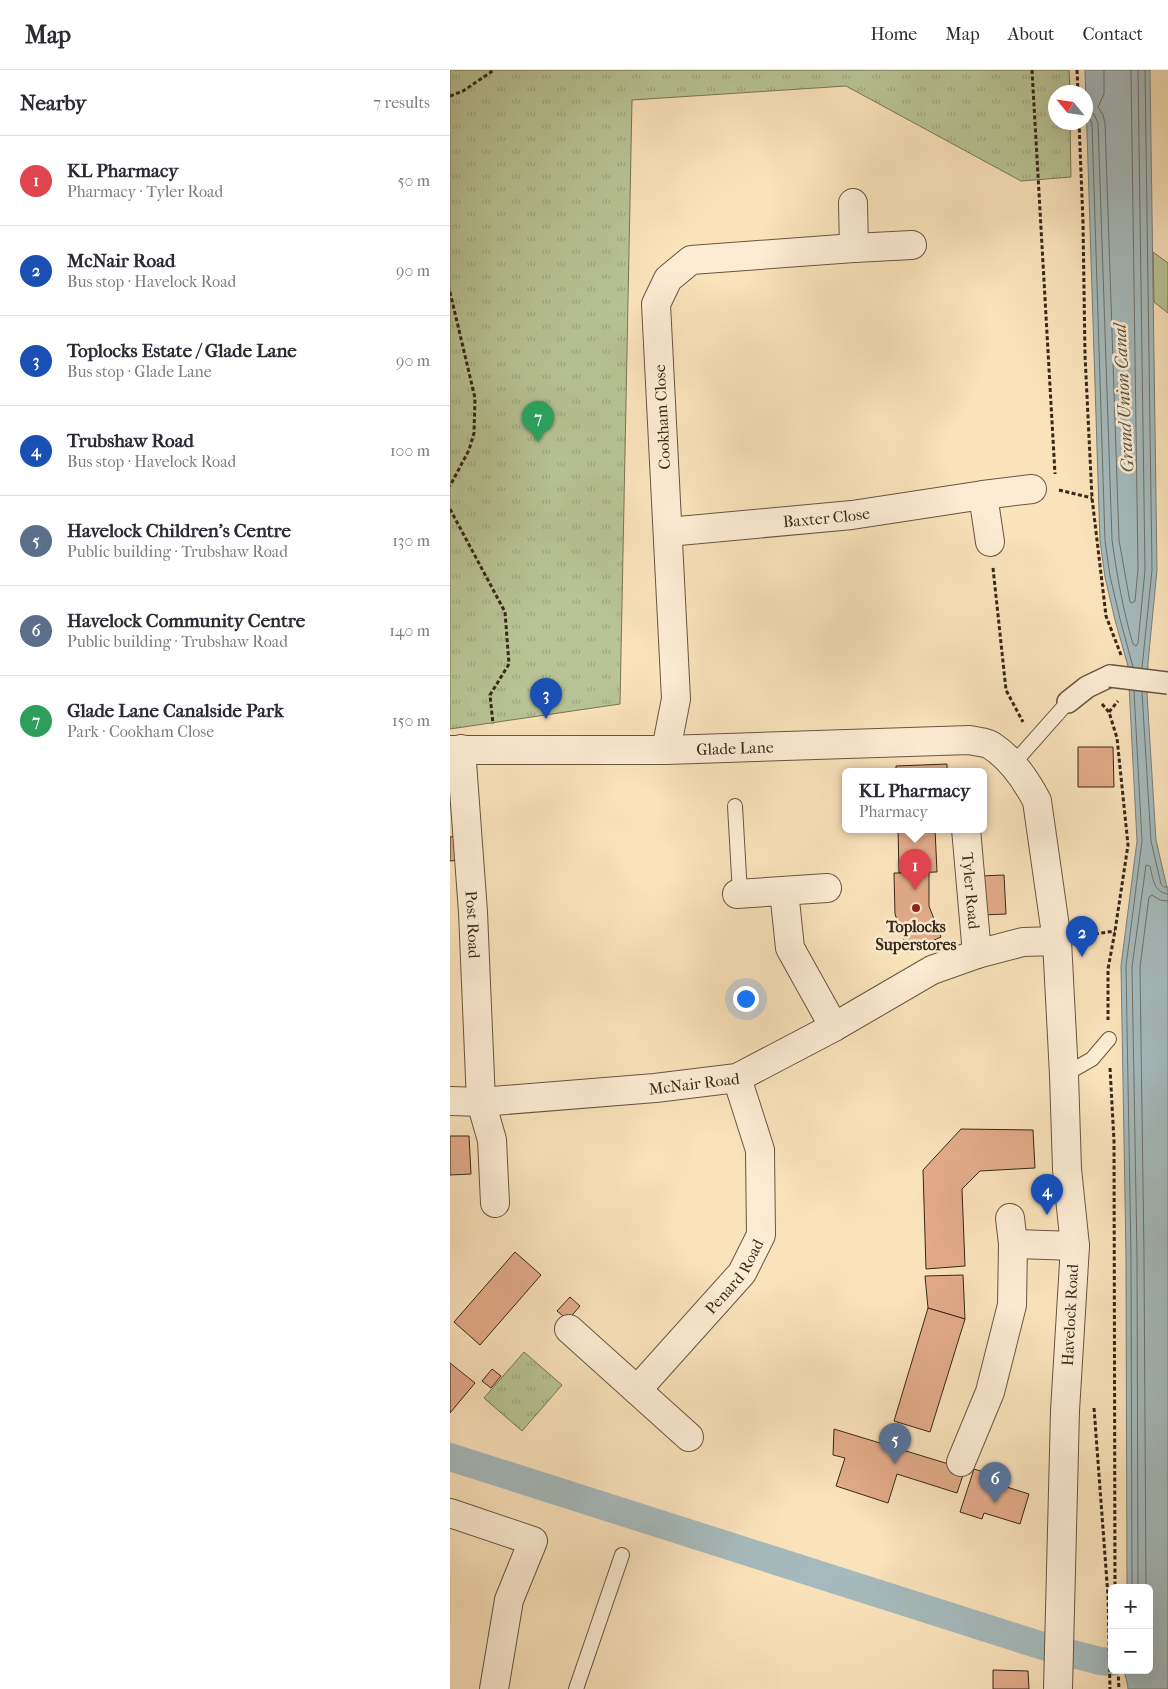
<!DOCTYPE html>
<meta charset="utf-8">
<style>
body{margin:0;font-family:"IM FELL French Canon",serif;background:#f7f7f7;color:#2b2b33}
.controls{position:absolute;right:15px;bottom:15px;display:grid;overflow:hidden;border-radius:8px;box-shadow:0 5px 20px #0002}
.controls button{width:45px;height:45px;display:grid;place-items:center;padding:0;border:0;border-bottom:1px solid #e1e1e2;background:#fff;color:#2b2b33;font:25px sans-serif}
.compass{position:absolute;left:598px;top:15px;width:45px;height:45px;border-radius:50%;background:#fff;box-shadow:0 5px 20px #0002;rotate:299deg}
.you{position:absolute;left:295px;top:928px;width:18px;height:18px;margin:-12px;border:4px solid #fff;border-radius:50%;background:#1a73e8;box-shadow:0 0 0 8px #1a73e833}
.badge{display:grid;place-items:center;width:32px;height:32px;border-radius:50%;background:#1a73e8;color:#fff;font-size:16px;font-weight:700}
.pin{position:absolute;translate:-50% -41px;filter:drop-shadow(0 1px 2px #0008)}
.pin::after{content:'';position:absolute;top:26px;width:18px;height:15px;background:inherit;clip-path:polygon(0 0,100% 0,50% 100%)}
.popup{position:absolute;left:392px;top:698px;width:145px;height:65px;box-sizing:border-box;display:grid;place-content:center;border-radius:8px;background:#fff;filter:drop-shadow(0 1px 4px #0005);font-size:16px;white-space:nowrap;color:#7c7c81}
.popup b{font-size:19px;color:#2b2b33}
.popup::after{content:'';position:absolute;left:50%;top:100%;margin-left:-10px;border:10px solid transparent;border-top-color:#fff}
.list{margin:0;padding:0;list-style:none}
h2{display:flex;justify-content:space-between;align-items:center;height:65px;margin:0;padding:0 20px;font-size:21px}
h2 small{font-size:16px;font-weight:400;color:#7c7c81}
.list li{display:grid;grid-template-columns:32px 1fr auto;gap:15px;align-items:center;box-sizing:border-box;height:90px;padding:0 20px;border-top:1px solid #e1e1e2}
.list b{display:block;font-size:19px;white-space:nowrap}
.list p{margin:0;font-size:16px;white-space:nowrap;color:#7c7c81}
.list em{font-size:16px;font-style:normal;color:#7c7c81}
.map{position:relative;flex:none;width:718px;height:1619px;overflow:hidden}
header{display:flex;align-items:center;gap:30px;box-sizing:border-box;height:70px;padding:0 25px;background:#fff;border-bottom:1px solid #e1e1e2}
header strong{font-size:24px}
nav{display:flex;gap:28px;margin-inline-start:auto;font-size:18px}
main{display:flex}
aside{flex:1;background:#fff}
.map>svg:first-child{display:block}
</style>
<header>
<strong>Map</strong>
<nav><a>Home</a><a>Map</a><a>About</a><a>Contact</a></nav>
</header>
<main>
<aside>
<h2>Nearby<small>7 results</small></h2>
<ul class="list">
<li><span class="badge" style="background:#e0444e">1</span><div><b>KL Pharmacy</b><p>Pharmacy · Tyler Road</p></div><em>50 m</em></li>
<li><span class="badge" style="background:#1a4fb4">2</span><div><b>McNair Road</b><p>Bus stop · Havelock Road</p></div><em>90 m</em></li>
<li><span class="badge" style="background:#1a4fb4">3</span><div><b>Toplocks Estate / Glade Lane</b><p>Bus stop · Glade Lane</p></div><em>90 m</em></li>
<li><span class="badge" style="background:#1a4fb4">4</span><div><b>Trubshaw Road</b><p>Bus stop · Havelock Road</p></div><em>100 m</em></li>
<li><span class="badge" style="background:#5c6f8a">5</span><div><b>Havelock Children's Centre</b><p>Public building · Trubshaw Road</p></div><em>130 m</em></li>
<li><span class="badge" style="background:#5c6f8a">6</span><div><b>Havelock Community Centre</b><p>Public building · Trubshaw Road</p></div><em>140 m</em></li>
<li><span class="badge" style="background:#2e9e5b">7</span><div><b>Glade Lane Canalside Park</b><p>Park · Cookham Close</p></div><em>150 m</em></li>
</ul>
</aside>
<div class="map">
<svg width="718" height="1619" viewBox="0 0 718 1619">
<defs>
<pattern id="park-tufts" width="24" height="20" patternUnits="userSpaceOnUse" patternTransform="scale(1.25)"><rect width="24" height="20" fill="#b8c495"/><path d="M3 7l-1-3M5 7V3M7 7l1-3M15 17l-1-3M17 17v-4M19 17l1-3" fill="none" stroke="#9fa880"/></pattern>
</defs>
<rect width="100%" height="100%" fill="#fae2bb"/>
<filter id="stains"><feTurbulence type="fractalNoise" baseFrequency=".004" numOctaves="4"/><feColorMatrix values="0 0 0 0 .2 0 0 0 0 .09 0 0 0 0 .02 0 0 0 .5 -.17"/></filter>
<radialGradient id="worn" r=".72"><stop offset=".6" stop-color="#630" stop-opacity="0"/><stop offset="1" stop-color="#630" stop-opacity=".3"/></radialGradient>
<polygon fill="#b8c495" stroke="#787656" points="703,182 718,193 718,243 704,232"/>
<g fill="url(#park-tufts)" stroke="#787656">
<polygon points="0,0 619,0 620,22 606,22 606,52 620,53 621,107 571,111 396,16 182,30 170,634 0,659"/>
<polygon points="74,1282 112,1315 72,1361 34,1328"/>
</g>
<path fill="#a5babc" stroke="#79807a" d="M635 0H700L707 500 698 593 697 624 706 770 718 822V1619H678C678 1612 675 1607 674 1600H699V1518H677L676 1186 671 896 687 771 678 596 665 550 655 507 650 471Z"/>
<g fill="none" stroke-linecap="round" stroke-linejoin="round">
<g stroke="#6e716a" stroke-width="1">
<polyline points="654,0 654,24 648,37 653,45 655,53 669,470 680,532 682,533 685,531 688,499 681,0"/>
<path d="M636 41 644 44 648 53 662 470C667 506 673 540 683 574L686 576 688 573 695 500 688 0"/>
<polyline points="636,48 640,49 642,54 655,471 660,506 670,549 683,597"/>
<polyline points="692,598 702,500 695,0"/>
<polyline points="692,622 701,771 711,814 714,817 718,817"/>
<polyline points="682,1518 681,1186 676,896 692,771 684,621"/>
<path d="M688 1518 687 1186 682 897 696 795 700 796C703 808 703 822 718 824"/>
<polyline points="696,1518 694,1186 690,897 699,827 702,825 710,830 718,831"/>
</g>
<polyline stroke="#a5babc" stroke-width="28" points="0,1387 596,1577 650,1591 662,1592"/>
</g>
<g fill="#e3ab8a" stroke="#372818">
<polygon points="628,677 663,677 664,717 628,717"/>
<polygon points="497,694 497,701 446,701 446,696"/>
<polygon points="448,759 485,759 487,802 449,803"/>
<polygon points="6,766 8,790 0,791 0,767"/>
<polygon points="444,803 479,803 479,836 491,867 458,882 445,844"/>
<polygon points="554,805 556,844 533,845 531,806"/>
<polygon points="511,1059 583,1060 585,1098 530,1101 512,1119 515,1196 476,1199 473,1100"/>
<polygon points="0,1066 19,1066 21,1104 0,1105"/>
<polygon points="65,1182 91,1205 30,1275 4,1252"/>
<polygon points="513,1205 515,1249 478,1238 475,1206"/>
<polygon points="120,1227 130,1236 118,1250 107,1241"/>
<polygon points="478,1238 515,1249 480,1362 444,1351"/>
<polygon points="0,1293 25,1313 0,1343"/>
<polygon points="42,1299 51,1306 41,1318 32,1311"/>
<polygon points="384,1359 515,1399 507,1423 447,1404 438,1433 386,1416 395,1388 383,1385"/>
<polygon points="524,1399 546,1406 544,1413 579,1424 570,1454 534,1443 532,1449 510,1442"/>
<polygon points="543,1600 578,1601 579,1619 543,1619"/>
</g>
<g fill="none" stroke-linecap="round" stroke-linejoin="round">
<defs>
<g id="service">
<polyline points="563,694 618,632"/>
<polyline points="285,736 290,824"/>
<polyline points="614,1005 642,989 659,969"/>
<polyline points="126,1619 172,1485"/>
</g>
<polyline id="pedestrian" points="618,632 637,617 660,606"/>
<g id="minor">
<polyline points="403,133 404,178"/>
<polyline points="533,425 540,472"/>
<path id="s1" d="M218 462 402 445 533 425 582 419"/>
<path id="s2" d="M11 679 23 842 31 1032 42 1070 45 1133"/>
<path id="s3" d="M0 680H216L520 670C527 672 537 672 542 676 562 689 576 710 587 731L607 871 614 1005 617 1099 625 1176 615 1341 608 1619"/>
<polyline points="216,680 226,629 206,234 218,209 241,190 404,178 462,175"/>
<path id="s4" d="M516 759 527 884"/>
<polyline points="334,821 340,878 384,957"/>
<polyline points="287,824 377,818"/>
<path id="s5" d="M0 1031 31 1032 205 1018 287 1008 384 957 482 900 527 884 573 872 607 871"/>
<polyline points="563,1174 625,1176"/>
<polyline points="119,1259 239,1367"/>
<path id="s6" d="M187 1320 292 1203 311 1165 310 1080 287 1008"/>
<polyline points="511,1392 540,1322 562,1235 563,1174 560,1148"/>
<polyline points="0,1443 83,1471 59,1530 44,1619"/>
</g>
</defs>
<use href="#service" stroke="#685641" stroke-width="16"/>
<use href="#pedestrian" stroke="#685641" stroke-width="24"/>
<use href="#minor" stroke="#685641" stroke-width="30"/>
<g stroke="#372818" stroke-width="3" stroke-dasharray="4 2.5" stroke-linecap="butt">
<polyline points="582,0 605,404"/>
<polyline points="627,0 628,22"/>
<polyline points="0,26 13,21 44,0"/>
<polyline points="629,52 633,152 635,285 642,428 656,546 671,585"/>
<polyline points="0,222 25,328 24,363 19,380 0,416"/>
<polyline points="609,420 642,428"/>
<polyline points="0,439 55,542 59,594 40,625 43,654"/>
<polyline points="543,498 556,620 573,652"/>
<polyline points="652,634 659,642 667,668 678,775 665,861 658,899 658,950"/>
<polyline points="659,642 668,631"/>
<polyline points="632,866 665,861"/>
<polyline points="660,998 664,1071 665,1518"/>
<polyline points="644,1338 658,1526 660,1619"/>
<polyline points="668,1600 669,1619"/>
</g>
<use href="#service" stroke="#fcecd3" stroke-width="14"/>
<use href="#pedestrian" stroke="#fcecd3" stroke-width="21"/>
<use href="#minor" stroke="#fcecd3" stroke-width="28"/>
<defs>
<polyline id="pedestrian-bridge" points="660,606 718,613"/>
</defs>
<use href="#pedestrian-bridge" stroke="#685641" stroke-width="24" stroke-linecap="butt"/>
<use href="#pedestrian-bridge" stroke="#fcecd3" stroke-width="21"/>
</g>
<circle fill="#8f2418" stroke="#fcecd3" stroke-width="2" cx="466" cy="838" r="5"/>
<g text-anchor="middle" dominant-baseline="central" stroke-width="5" stroke-linejoin="round" paint-order="stroke">
<g font-size="16" fill="#372818" stroke="#fcecd3">
<text transform="translate(212 347) rotate(-93)">Cookham Close</text>
<text stroke="none"><textPath href="#s1" startOffset="159">Baxter Close</textPath></text>
<text stroke="none"><textPath href="#s3" startOffset="285">Glade Lane</textPath></text>
<text stroke="none"><textPath href="#s4" startOffset="62">Tyler Road</textPath></text>
<text stroke="none"><textPath href="#s2" startOffset="176">Post Road</textPath></text>
<text stroke="none"><textPath href="#s5" startOffset="245">McNair Road</textPath></text>
<text stroke="none"><textPath href="#s6" startOffset="150">Penard Road</textPath></text>
<text transform="translate(620 1245) rotate(-87)">Havelock Road</text>
</g>
<g font-size="16" font-weight="bold" fill="#372818" stroke="#fcecd3">
<text x="466" y="856">Toplocks<tspan x="466" dy="18">Superstores</tspan></text>
</g>
<g font-size="18" font-style="italic" fill="#585449" stroke="#fcecd3">
<text transform="translate(674 328) rotate(-93)">Grand Union Canal</text>
</g>
</g>
<rect width="100%" height="100%" filter="url(#stains)"/>
<rect width="100%" height="100%" fill="url(#worn)"/>
</svg>
<div class="controls">
<button>+</button>
<button>−</button>
</div>
<svg class="compass" viewBox="-18 -18 36 36"><path d="M0-13l5 13h-10z" fill="#e53935"/><path d="M0 13l5-13h-10z" fill="#7c7c81"/></svg>
<div class="you"></div>
<div class="pin badge" style="left:465px;top:820px;background:#e0444e">1</div>
<div class="popup"><b>KL Pharmacy</b>Pharmacy</div>
<div class="pin badge" style="left:632px;top:887px;background:#1a4fb4">2</div>
<div class="pin badge" style="left:96px;top:649px;background:#1a4fb4">3</div>
<div class="pin badge" style="left:597px;top:1145px;background:#1a4fb4">4</div>
<div class="pin badge" style="left:445px;top:1394px;background:#5c6f8a">5</div>
<div class="pin badge" style="left:545px;top:1433px;background:#5c6f8a">6</div>
<div class="pin badge" style="left:88px;top:372px;background:#2e9e5b">7</div>
</div>
</main>
